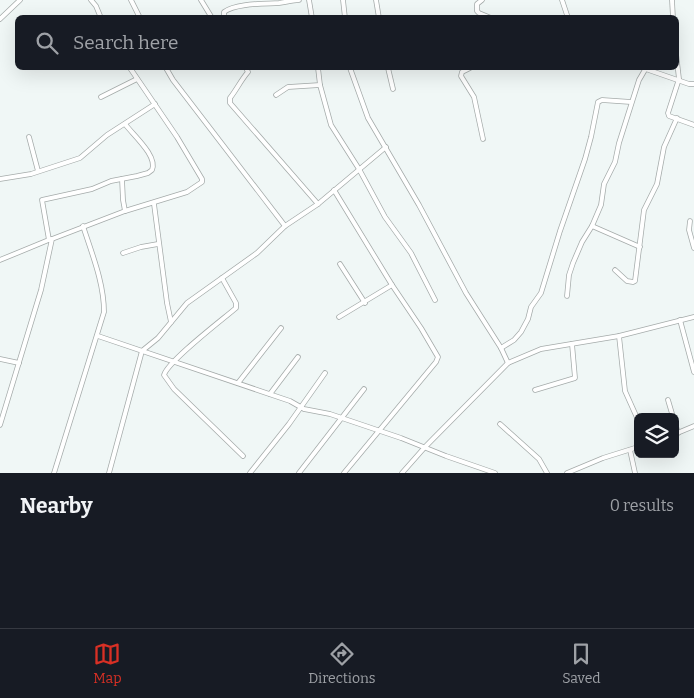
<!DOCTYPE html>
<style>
body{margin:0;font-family:Bitter,serif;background:#242831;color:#f1f3f6}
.controls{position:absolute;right:15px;bottom:15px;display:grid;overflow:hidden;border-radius:8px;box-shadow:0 5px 20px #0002}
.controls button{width:45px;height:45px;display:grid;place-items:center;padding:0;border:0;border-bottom:1px solid #363941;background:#171b24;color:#f1f3f6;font:25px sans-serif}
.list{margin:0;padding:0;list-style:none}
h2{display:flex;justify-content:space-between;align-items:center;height:65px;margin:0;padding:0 20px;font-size:21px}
h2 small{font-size:16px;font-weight:400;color:#9ea1a6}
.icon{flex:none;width:28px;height:28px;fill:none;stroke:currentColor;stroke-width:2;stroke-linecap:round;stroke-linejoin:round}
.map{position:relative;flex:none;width:694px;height:473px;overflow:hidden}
.search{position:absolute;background:#171b24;box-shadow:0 5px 20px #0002;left:15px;right:15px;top:15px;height:55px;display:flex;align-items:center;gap:12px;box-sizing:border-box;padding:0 18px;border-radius:8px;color:#9ea1a6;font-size:19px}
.sheet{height:155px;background:#171b24}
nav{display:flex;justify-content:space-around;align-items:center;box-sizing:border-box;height:70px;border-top:1px solid #363941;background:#171b24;font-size:14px;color:#9ea1a6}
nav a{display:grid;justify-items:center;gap:2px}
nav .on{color:#d93025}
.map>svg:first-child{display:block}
</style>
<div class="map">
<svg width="694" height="473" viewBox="0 0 694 473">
<rect width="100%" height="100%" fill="#f0f7f6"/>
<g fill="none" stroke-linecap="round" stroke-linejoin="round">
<defs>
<g id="minor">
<polyline points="91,0 96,6 101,18"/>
<polyline points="131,0 140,18"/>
<polyline points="201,0 212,18"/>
<polyline points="309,0 312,18"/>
<polyline points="343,0 345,18"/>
<polyline points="376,0 379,18"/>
<polyline points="482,0 477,4 477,11 479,13 491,18"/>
<polyline points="562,0 568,18"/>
<polyline points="672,0 673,18"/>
<path d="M224 18V12C236 3 264 4 279 3 286 2 293 0 299 0"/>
<polyline points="0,19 20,0"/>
<polyline points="676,53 679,79 668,113 669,116 694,125"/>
<polyline points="166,68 173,80 285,226"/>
<path d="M246 68 248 72C241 80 237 89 230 98V103L318 204"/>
<polyline points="318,68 320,85 331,125 359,169 385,217 411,253 435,300"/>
<polyline points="350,68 368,118 419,205 466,293 501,348 508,363"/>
<polyline points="388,68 393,89"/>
<polyline points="470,68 462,72 461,76 474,97 483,139"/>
<polyline points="643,68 689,84 694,84"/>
<polyline points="276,95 288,87 320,85"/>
<polyline points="101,97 137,79"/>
<polyline points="29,137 38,171"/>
<polyline points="0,179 31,174 80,158 107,135 155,104"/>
<polyline points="122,179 123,200 125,211"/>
<polyline points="334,190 392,285 421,328 438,357 436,362 344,473"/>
<polyline points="154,204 167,303 171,322"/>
<polyline points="690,221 689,230 694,248"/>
<polyline points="592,226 640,247"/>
<path d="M49 240 42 200 92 189 111 181 137 176 148 173 152 170C158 156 133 135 125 124"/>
<polyline points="123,253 141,247 158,244"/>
<polyline points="0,260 51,239"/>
<polyline points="340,264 365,303"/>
<polyline points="615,270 627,281 633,282 635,281 644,210 657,184 664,147 677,118"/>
<path d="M222 278 236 303V308C222 320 168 361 164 375L174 389 243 456"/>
<polyline points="567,296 569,275 573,263 582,242 592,226 601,205 604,184 615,162 619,143 639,80 646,68"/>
<polyline points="339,317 392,285"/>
<polyline points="680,320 694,372"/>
<polyline points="98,336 290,401 304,409 330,414 401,438 446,456 495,473"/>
<polyline points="619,336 625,391 638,420"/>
<polyline points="501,348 514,340 521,332 528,319 531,307 541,293 560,231 585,159 591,137 598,102 602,100 631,102"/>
<polyline points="0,359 19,363"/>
<polyline points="238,383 281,328"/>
<polyline points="535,390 575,378 572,344"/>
<polyline points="270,394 298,357"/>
<polyline points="668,400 673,417"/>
<polyline points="675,423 678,433"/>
<polyline points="500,424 539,459 547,473"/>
<polyline points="0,425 41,290 52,239 125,211 187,192 202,182 202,179 177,137 130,68"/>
<polyline points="675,434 694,426"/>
<polyline points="630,450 635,473"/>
<path d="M54 473 104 312C104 283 92 254 83 226"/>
<polyline points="109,473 142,351 158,338 187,303 257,253 285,226 318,204 386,147"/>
<polyline points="250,473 289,424 325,373"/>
<polyline points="299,473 364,389"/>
<polyline points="402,473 425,447 508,363 541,349 619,336 694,317"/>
<polyline points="567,473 603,458 638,447"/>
</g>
</defs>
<use href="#minor" stroke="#a5abaa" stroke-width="5.5"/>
<use href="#minor" stroke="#fff" stroke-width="4"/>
</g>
</svg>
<div class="controls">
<button><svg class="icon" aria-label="layers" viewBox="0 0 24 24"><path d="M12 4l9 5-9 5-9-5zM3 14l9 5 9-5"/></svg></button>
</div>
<div class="search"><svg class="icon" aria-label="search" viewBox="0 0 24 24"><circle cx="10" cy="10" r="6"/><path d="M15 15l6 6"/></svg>Search here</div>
</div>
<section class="sheet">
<h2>Nearby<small>0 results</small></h2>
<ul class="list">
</ul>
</section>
<nav>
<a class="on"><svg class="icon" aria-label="map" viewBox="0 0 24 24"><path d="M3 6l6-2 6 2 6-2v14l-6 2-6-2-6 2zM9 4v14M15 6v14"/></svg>Map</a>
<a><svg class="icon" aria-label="directions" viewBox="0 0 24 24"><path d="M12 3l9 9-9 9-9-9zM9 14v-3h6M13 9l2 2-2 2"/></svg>Directions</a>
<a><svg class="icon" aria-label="saved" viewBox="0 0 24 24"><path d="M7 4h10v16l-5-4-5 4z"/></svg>Saved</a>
</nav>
